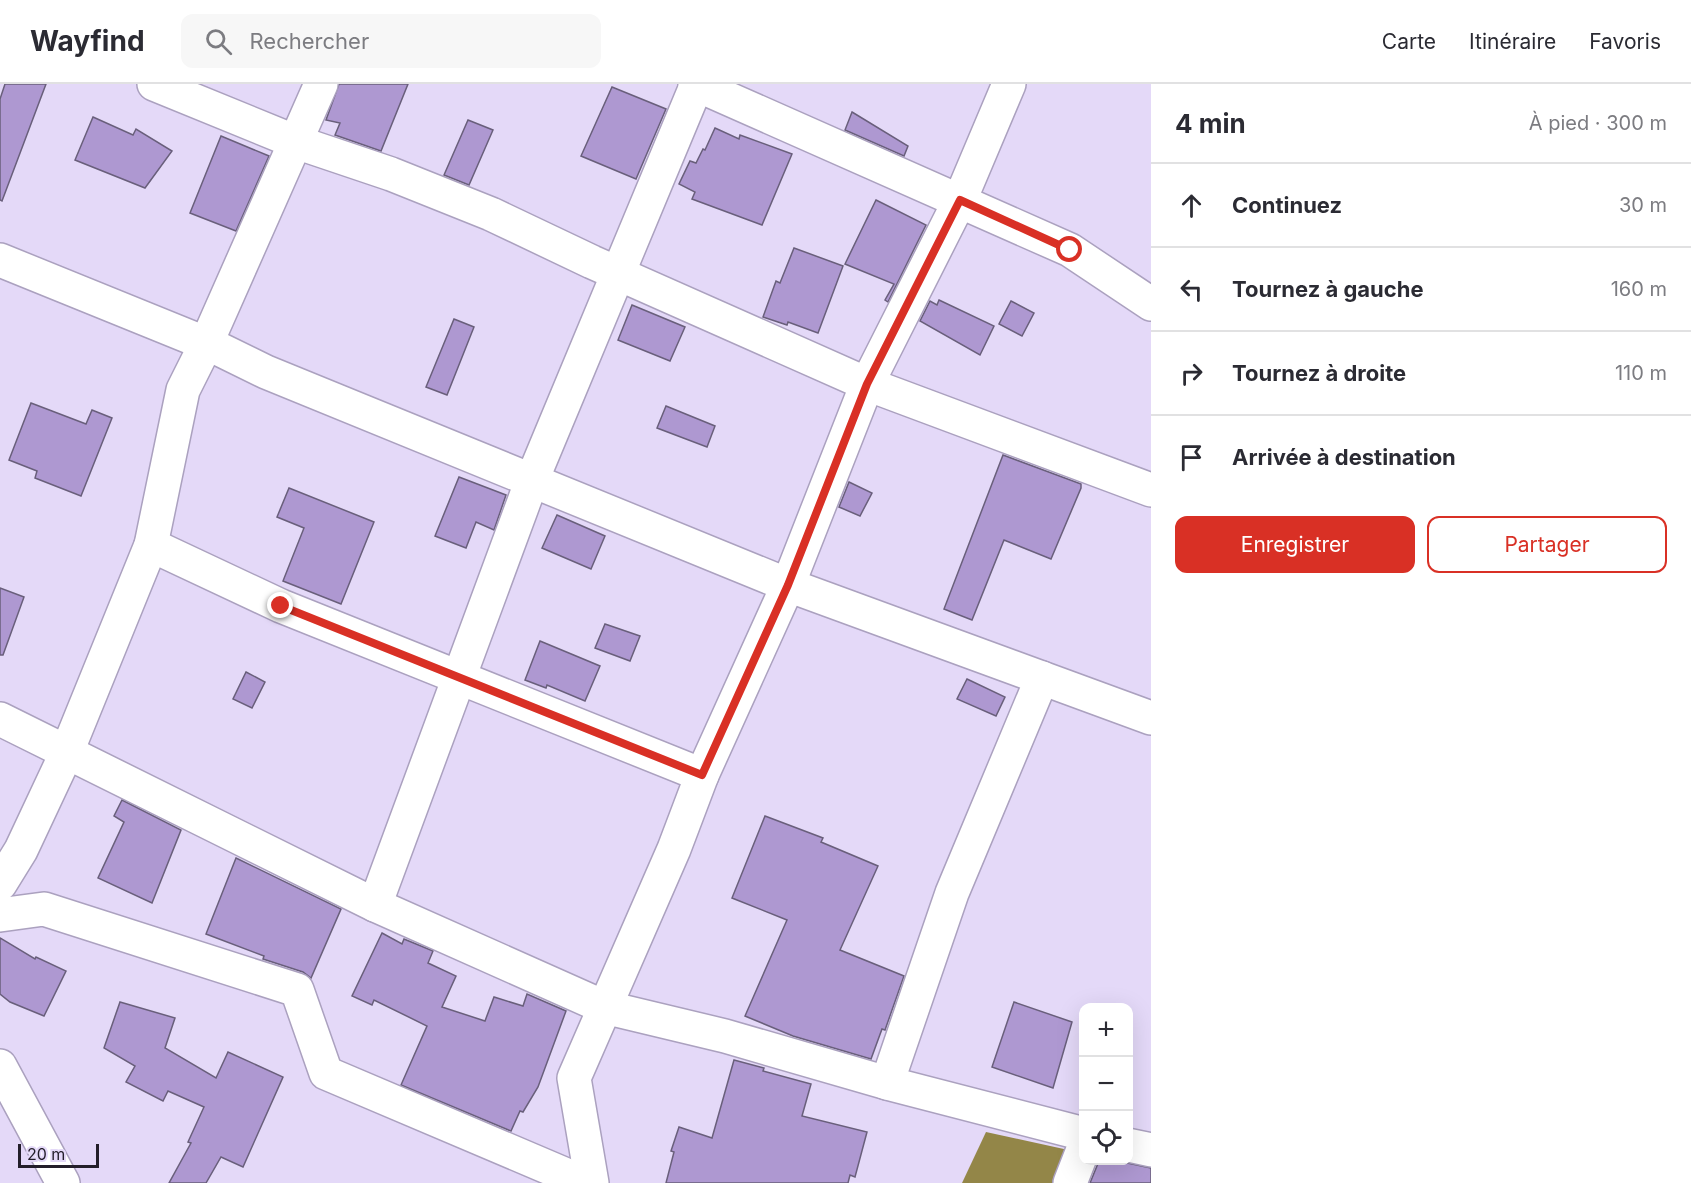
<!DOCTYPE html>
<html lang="fr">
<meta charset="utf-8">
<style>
body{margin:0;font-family:Inter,sans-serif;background:#f7f7f7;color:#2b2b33}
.controls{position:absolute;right:18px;bottom:18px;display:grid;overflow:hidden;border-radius:12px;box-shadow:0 6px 24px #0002}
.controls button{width:54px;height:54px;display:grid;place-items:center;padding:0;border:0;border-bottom:2px solid #e1e1e2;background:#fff;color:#2b2b33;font:30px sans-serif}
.scale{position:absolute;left:18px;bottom:15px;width:81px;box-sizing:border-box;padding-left:6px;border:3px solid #231e2a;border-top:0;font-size:16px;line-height:21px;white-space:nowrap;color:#231e2a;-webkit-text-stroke:4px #e4d9f8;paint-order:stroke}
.stop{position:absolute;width:18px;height:18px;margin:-14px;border:4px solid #d93025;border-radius:50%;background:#fff}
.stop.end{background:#d93025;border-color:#fff;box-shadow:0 2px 6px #0008}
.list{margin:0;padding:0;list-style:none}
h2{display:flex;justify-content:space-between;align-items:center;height:78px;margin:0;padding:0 24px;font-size:26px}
h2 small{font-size:20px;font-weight:400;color:#7c7c81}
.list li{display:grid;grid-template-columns:39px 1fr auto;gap:18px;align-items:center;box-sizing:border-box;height:84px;padding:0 24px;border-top:2px solid #e1e1e2}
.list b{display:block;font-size:22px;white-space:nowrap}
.list em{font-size:20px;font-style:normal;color:#7c7c81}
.actions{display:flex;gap:12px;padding:18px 24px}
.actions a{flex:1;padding:14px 0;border:2px solid #d93025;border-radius:12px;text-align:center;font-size:21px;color:#d93025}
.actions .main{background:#d93025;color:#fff}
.icon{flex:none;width:33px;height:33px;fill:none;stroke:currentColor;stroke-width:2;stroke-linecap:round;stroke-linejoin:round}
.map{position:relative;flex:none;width:1151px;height:1099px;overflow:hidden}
header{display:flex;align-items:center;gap:36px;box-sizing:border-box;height:84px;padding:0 30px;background:#fff;border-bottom:2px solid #e1e1e2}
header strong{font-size:28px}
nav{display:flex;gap:33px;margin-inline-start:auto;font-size:21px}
.search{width:420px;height:54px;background:#f7f7f7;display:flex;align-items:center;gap:15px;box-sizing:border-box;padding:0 21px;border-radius:12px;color:#7c7c81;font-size:22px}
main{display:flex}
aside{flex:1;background:#fff}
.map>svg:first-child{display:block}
</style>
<header>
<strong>Wayfind</strong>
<div class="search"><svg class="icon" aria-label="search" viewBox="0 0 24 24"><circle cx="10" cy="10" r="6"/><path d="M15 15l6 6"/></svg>Rechercher</div>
<nav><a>Carte</a><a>Itinéraire</a><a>Favoris</a></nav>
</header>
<main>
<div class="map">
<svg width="1151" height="1099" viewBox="0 0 1151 1099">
<rect width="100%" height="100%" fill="#e4d9f8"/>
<polygon fill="#938648" points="986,1048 1073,1067 1061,1099 962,1099"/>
<g fill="#ae98d1" stroke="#695f7b" stroke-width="1.5">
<polygon points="5,0 46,0 2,117 0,116 0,15"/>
<polygon points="339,0 408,0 381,67 335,51 340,39 326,36"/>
<polygon points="612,3 666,25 636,95 581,72"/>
<polygon points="852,28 908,62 904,72 845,46"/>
<polygon points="93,33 133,51 136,45 172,67 145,104 75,76"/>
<polygon points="468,36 493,46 469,101 444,91"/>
<polygon points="715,44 739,55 740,51 792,70 762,141 692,115 695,108 679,100 690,77 696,79 703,65 705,66"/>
<polygon points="221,52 269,72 236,147 190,129"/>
<polygon points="876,116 926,141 888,218 885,216 894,200 845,180"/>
<polygon points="794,164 843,182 818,249 788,238 787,241 763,233 776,197 780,199"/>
<polygon points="939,216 994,242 980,271 920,237 930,217 937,221"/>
<polygon points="1011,217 1034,229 1022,252 999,240"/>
<polygon points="632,221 685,243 670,277 618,256"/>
<polygon points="454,235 474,243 447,311 426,303"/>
<polygon points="31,319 86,340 92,326 112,334 81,412 35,394 37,387 9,376"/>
<polygon points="666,322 715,342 707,363 657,344"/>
<polygon points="1003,371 1081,400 1081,404 1051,475 1004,456 972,536 944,525"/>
<polygon points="459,393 506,411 494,446 476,438 466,464 435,452"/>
<polygon points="849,398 872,409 860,432 839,423"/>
<polygon points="289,404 374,438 341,520 283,497 304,444 277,433"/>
<polygon points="557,431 605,452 591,485 542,464"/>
<polygon points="0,504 24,513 3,571 0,571"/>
<polygon points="605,540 640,552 630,577 595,564"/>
<polygon points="540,557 600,582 585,617 547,601 546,604 525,596"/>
<polygon points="246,588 265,598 252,624 233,615"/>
<polygon points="967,595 1005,613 996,632 957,615"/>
<polygon points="122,716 181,746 152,819 98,794 124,738 114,732"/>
<polygon points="765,732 823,754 821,758 878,782 840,866 904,892 885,946 882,945 871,975 793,952 745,932 787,836 732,814"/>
<polygon points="236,774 341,825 311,894 303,888 263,875 264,872 206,850"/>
<polygon points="382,849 402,860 404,855 433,867 428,879 456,892 442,923 485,937 494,913 523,922 527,910 566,927 538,1003 523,1028 520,1027 511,1047 401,1001 427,942 374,916 372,921 352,912"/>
<polygon points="0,854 35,875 36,873 66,887 44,932 10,918 0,910"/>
<polygon points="120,918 175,934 165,964 216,994 228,968 283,993 243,1083 221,1073 206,1099 169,1099 191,1059 188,1058 204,1023 168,1007 163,1017 126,998 135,982 104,964"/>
<polygon points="1014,918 1072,938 1053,1004 992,983"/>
<polygon points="734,976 764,984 763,987 811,1000 802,1032 867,1048 855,1093 850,1091 848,1099 666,1099 674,1068 671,1067 679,1043 712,1054"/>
<polygon points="1099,1077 1118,1077 1151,1084 1151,1099 1090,1099"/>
</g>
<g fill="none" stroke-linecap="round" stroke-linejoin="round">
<defs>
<g id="minor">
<polyline points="154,0 296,58 391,90 491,130 592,178 867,300 1151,406"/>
<polyline points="695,0 1070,166 1151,220"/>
<polyline points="0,176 217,264 266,288 788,501 1151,634"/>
<polyline points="151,461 281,522 702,691"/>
<polyline points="0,635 375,821 604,923 725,952 887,999 1084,1050"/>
<polyline points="0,800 21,766 66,670 151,461 183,306 206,260 321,0"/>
<polyline points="375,821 532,396 697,0"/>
<polyline points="0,831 44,825 297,906 326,989 585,1099"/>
<polyline points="0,982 63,1099"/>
<polyline points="887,999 952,809 1042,594"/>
<polyline points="1128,1061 1151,1066"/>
<polyline points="592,1099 574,994 674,765 702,691 788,501 867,300 960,116 1009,0"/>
<polyline points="1070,1099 1084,1063"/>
</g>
</defs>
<use href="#minor" stroke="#aba1bf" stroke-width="36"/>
<use href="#minor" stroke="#fff" stroke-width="33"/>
</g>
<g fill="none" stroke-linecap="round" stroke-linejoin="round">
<polyline stroke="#d93025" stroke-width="8" points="281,522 702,691 788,501 867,300 960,116 1070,166"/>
</g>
</svg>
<div class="controls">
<button>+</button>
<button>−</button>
<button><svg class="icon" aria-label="locate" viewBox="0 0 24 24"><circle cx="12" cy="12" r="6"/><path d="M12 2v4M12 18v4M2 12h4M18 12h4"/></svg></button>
</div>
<div class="scale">20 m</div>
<div class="stop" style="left:1070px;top:166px"></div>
<div class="stop end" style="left:281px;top:522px"></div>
</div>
<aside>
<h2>4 min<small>À pied · 300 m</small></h2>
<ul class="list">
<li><svg class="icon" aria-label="ahead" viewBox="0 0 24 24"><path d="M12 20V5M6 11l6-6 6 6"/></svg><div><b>Continuez</b></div><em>30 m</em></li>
<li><svg class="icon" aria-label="left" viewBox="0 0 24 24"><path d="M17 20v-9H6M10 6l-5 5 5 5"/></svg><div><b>Tournez à gauche</b></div><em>160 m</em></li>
<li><svg class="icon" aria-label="right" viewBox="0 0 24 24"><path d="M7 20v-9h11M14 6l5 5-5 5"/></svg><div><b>Tournez à droite</b></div><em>110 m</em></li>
<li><svg class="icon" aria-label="arrive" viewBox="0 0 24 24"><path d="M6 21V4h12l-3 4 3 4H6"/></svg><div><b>Arrivée à destination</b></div></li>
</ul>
<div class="actions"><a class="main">Enregistrer</a><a>Partager</a></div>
</aside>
</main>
